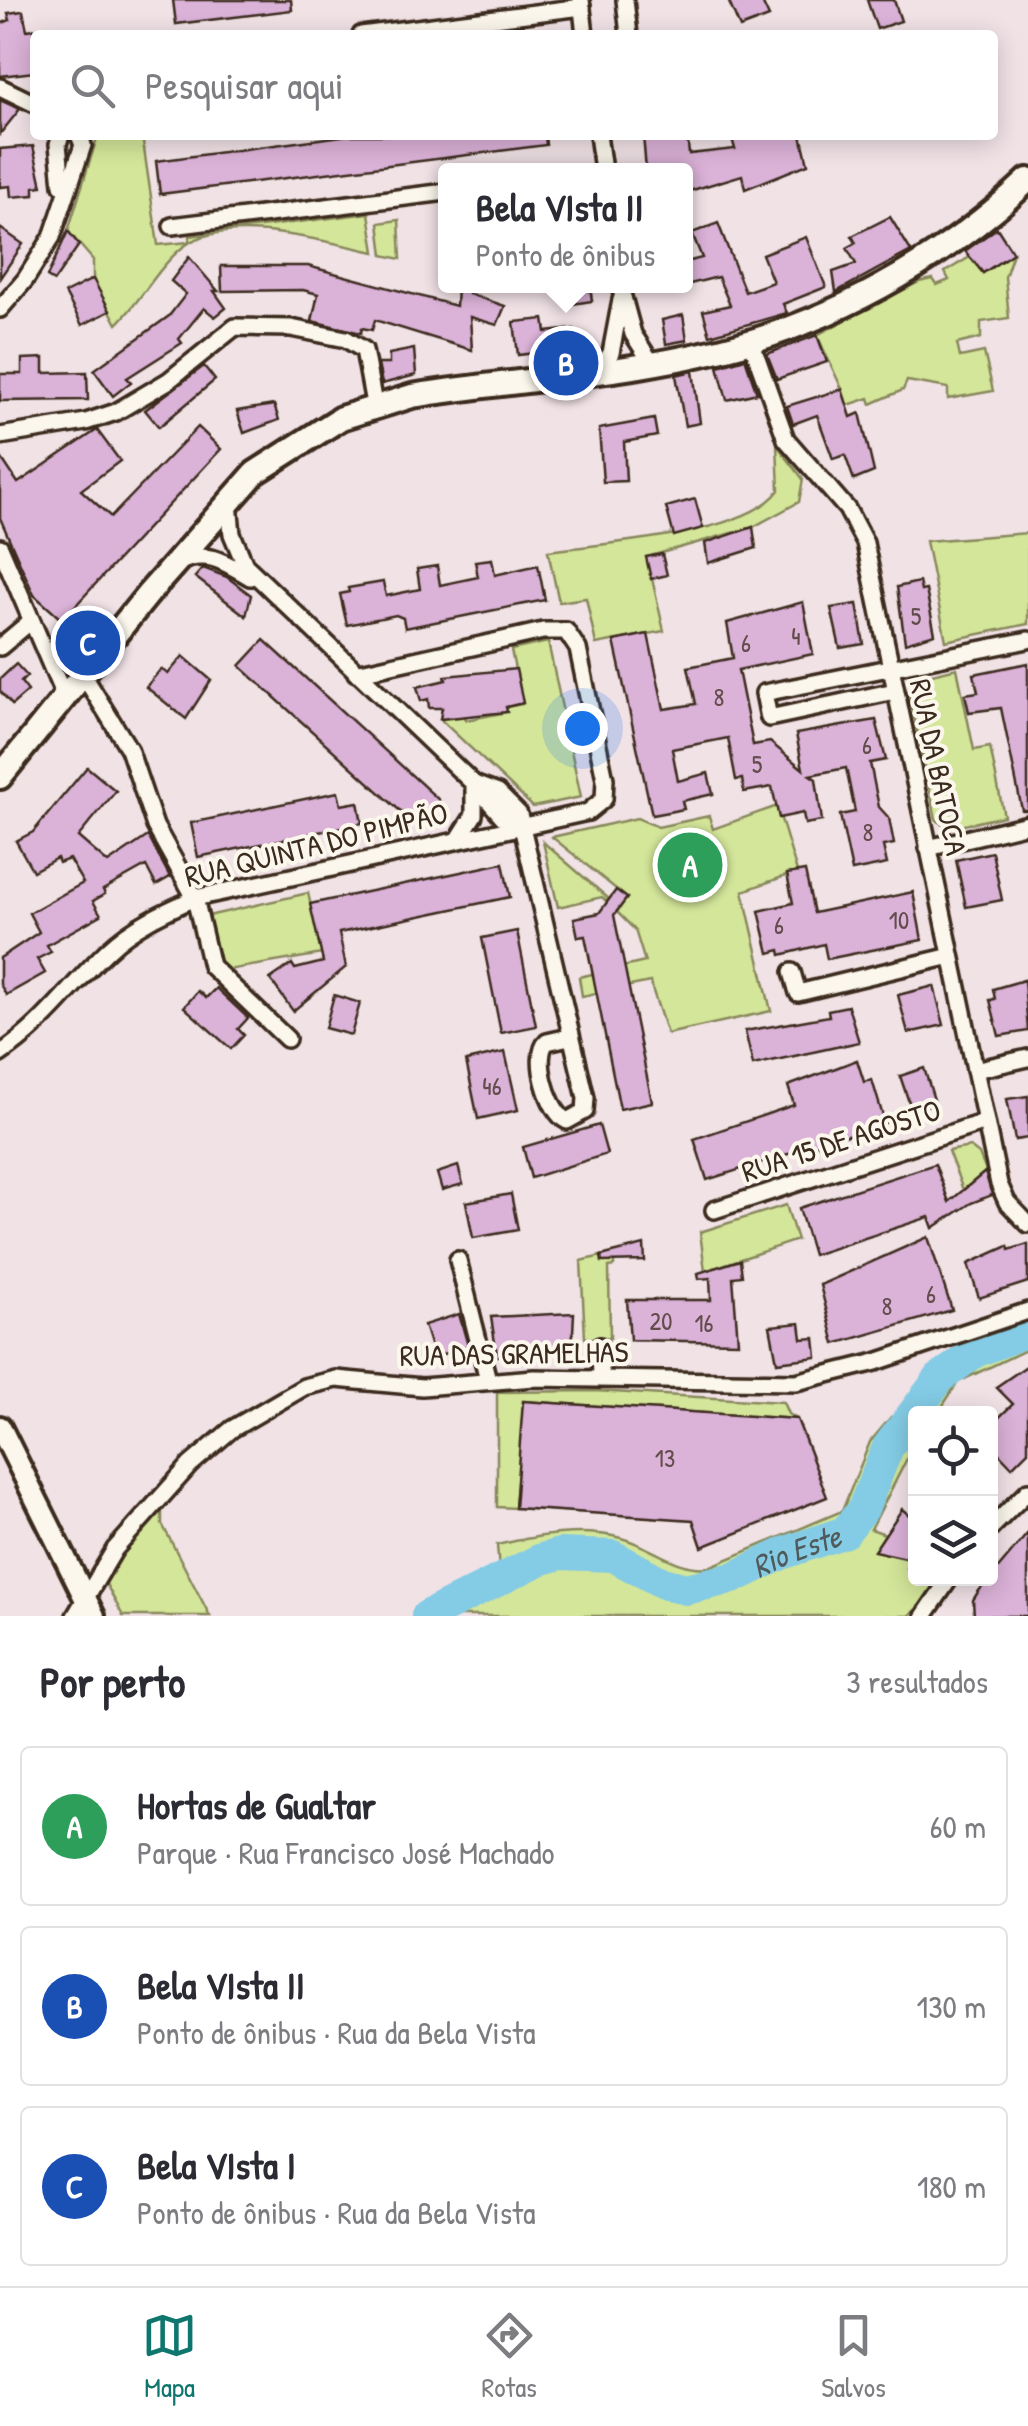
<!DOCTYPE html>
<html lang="pt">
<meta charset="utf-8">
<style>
body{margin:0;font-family:"Patrick Hand",sans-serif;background:#f2f2f3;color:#2b2b33}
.controls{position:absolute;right:30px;bottom:30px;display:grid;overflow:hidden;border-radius:10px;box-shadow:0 5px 25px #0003}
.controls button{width:90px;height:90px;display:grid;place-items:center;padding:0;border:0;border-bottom:2px solid #e1e1e2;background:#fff;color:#2b2b33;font:50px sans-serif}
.you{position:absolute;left:582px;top:728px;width:35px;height:35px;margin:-25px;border:8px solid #fff;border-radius:50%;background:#1a73e8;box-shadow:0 0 0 15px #1a73e833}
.badge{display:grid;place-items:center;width:65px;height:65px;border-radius:50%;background:#0f766e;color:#fff;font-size:32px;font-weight:700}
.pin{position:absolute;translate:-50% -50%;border:5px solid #fff;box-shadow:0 2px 10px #0006}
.popup{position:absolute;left:438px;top:163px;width:255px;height:130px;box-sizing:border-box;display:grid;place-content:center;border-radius:10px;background:#fff;filter:drop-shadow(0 2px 8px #0005);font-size:32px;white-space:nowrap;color:#7c7c81}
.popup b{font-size:38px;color:#2b2b33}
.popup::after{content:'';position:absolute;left:50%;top:100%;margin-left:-20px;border:20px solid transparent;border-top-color:#fff}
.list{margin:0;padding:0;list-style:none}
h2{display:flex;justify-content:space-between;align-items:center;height:130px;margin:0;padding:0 40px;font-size:42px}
h2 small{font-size:32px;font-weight:400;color:#7c7c81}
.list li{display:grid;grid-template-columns:65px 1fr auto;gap:30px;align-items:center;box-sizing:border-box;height:160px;margin:0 20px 20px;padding:0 20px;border:2px solid #e1e1e2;border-radius:10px}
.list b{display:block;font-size:38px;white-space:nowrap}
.list p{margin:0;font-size:32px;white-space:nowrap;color:#7c7c81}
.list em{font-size:32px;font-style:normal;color:#7c7c81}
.icon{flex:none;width:55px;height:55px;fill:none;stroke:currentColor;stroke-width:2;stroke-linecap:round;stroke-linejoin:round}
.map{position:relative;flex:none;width:1028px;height:1616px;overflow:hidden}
.search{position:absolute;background:#fff;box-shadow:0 5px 25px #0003;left:30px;right:30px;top:30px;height:110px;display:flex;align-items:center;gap:25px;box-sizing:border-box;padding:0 35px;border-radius:10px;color:#7c7c81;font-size:38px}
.sheet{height:670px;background:#fff}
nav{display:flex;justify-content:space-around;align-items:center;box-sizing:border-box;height:140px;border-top:2px solid #e1e1e2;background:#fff;font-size:28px;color:#7c7c81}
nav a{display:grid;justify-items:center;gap:5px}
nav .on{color:#0f766e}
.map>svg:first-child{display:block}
</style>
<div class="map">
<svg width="1028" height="1616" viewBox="0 0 1028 1616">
<rect width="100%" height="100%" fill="#f1e2e6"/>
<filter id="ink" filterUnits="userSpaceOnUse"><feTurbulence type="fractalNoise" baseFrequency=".01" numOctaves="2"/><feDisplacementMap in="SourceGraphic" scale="20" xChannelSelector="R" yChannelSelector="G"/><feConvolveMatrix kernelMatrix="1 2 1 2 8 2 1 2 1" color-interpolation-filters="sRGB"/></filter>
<g filter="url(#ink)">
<g fill="#d4e69a" stroke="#88885c" stroke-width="2.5">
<path d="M98 135H142L158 245 189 242 190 236 369 213 375 252C327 242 225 213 183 247 157 268 141 301 117 324L93 279V260L68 231Z"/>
<polygon points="399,220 401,259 383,255 379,223"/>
<polygon points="1013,253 1005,277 1009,318 981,322 981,338 957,344 960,357 984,352 993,391 948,399 948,388 907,381 903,390 871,404 869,398 836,409 842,389 817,335 919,282 933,279 937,285 949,280 945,272 970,257 983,273"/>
<path d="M777 445 803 479 799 502 753 527 647 557 664 631 596 644 586 598 559 602 548 551C603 543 747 536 779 490Z"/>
<polygon points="1028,533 1028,624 946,641 926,541"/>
<polygon points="548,642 581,797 533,807 440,719 464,714 466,720 507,712 506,707 522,704 511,650"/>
<polygon points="957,668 974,750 990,747 1004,816 947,829 936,819 909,693 919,677"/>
<polygon points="777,806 797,872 743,891 771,1011 667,1034 650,982 582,996 579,977 645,962 635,930 617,912 627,898 552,837 637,818 658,827 709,816 713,829"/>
<polygon points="543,842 609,899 607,902 602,897 558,907"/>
<polygon points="308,893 322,954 222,971 215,961 208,916"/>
<polygon points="970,1147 979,1154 986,1171 963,1190 948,1151"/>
<polygon points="786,1205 797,1240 705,1271 700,1232"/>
<polygon points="614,1253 614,1266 609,1267 610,1338 585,1338 581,1261"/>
<polygon points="1028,1339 1028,1349 958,1382 938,1413 922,1413 960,1369"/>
<polygon points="595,1391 783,1402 788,1414 797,1419 524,1401 515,1508 497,1507 497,1392"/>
<path d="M891 1417 901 1425 878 1456 850 1522C838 1532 703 1584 686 1584 665 1583 650 1567 632 1558 588 1537 541 1554 499 1570L497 1545C536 1536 582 1527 621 1538 652 1546 676 1571 709 1567L842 1511 870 1442Z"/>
<polygon points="915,1422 915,1443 871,1529 885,1534 875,1551 909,1559 907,1568 915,1571 916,1578 936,1579 926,1599 909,1616 436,1616 532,1568 578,1557 623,1563 674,1595 719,1589 748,1578 783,1557 849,1534 868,1508 893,1446"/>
<polygon points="162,1503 162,1524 210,1616 123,1616 105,1582 111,1564"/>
</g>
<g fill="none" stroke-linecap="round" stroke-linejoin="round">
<path stroke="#84cbe5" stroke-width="32" id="s1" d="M427 1616 539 1560 560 1554 613 1556 663 1583 686 1589 733 1578 784 1553 845 1532 863 1509 888 1447 940 1378 975 1352 1028 1331"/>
</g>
<g fill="#dbb2d8" stroke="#3b2a1e" stroke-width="2.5">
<polygon points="173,0 291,0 292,10 176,24"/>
<polygon points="728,0 761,0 769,17 740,28"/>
<polygon points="867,0 894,0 901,21 877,29"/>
<polygon points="23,11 27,30 34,29 35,72 0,76 0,24 10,20 8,13"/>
<polygon points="0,100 20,109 0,134"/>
<polygon points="349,135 545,135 546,145 160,194 156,161"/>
<polygon points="643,135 687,135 689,154 735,149 731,135 801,135 808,164 745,189 742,175 686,192 686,170 646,170"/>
<polygon points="33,146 42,186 34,187 34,195 11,197 10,186 0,187 0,149"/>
<polygon points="890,217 911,251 836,292 833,272 856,264 847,248 856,243 852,236"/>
<polygon points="718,223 745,292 773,282 762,254 806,237 826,287 783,304 787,313 710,335 703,311 730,305 718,277 686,285 686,262 702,258 692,233"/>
<polygon points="0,228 23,244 0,278"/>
<polygon points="997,228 1013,253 983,273 965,251"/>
<polygon points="68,231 79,245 54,281 47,277"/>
<polygon points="189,257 218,291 214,291 226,308 215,317 204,308 179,339 182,343 127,378 131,382 113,396 94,370 169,316 186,294 171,281"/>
<polygon points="221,266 308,266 456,306 457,286 468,286 469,294 505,306 497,325 470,317 472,350 375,320 372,330 362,328 361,333 312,321 318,294 303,290 222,291"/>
<polygon points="93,279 110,311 82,325 65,293"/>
<polygon points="570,286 590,286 592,301 572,304"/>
<polygon points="683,315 687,340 666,344 662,320"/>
<polygon points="544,319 546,332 574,329 578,348 518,355 514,322"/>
<polygon points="817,335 827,362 777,379 767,354"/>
<polygon points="414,349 416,375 382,384 378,364 389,364 389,354"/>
<polygon points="44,358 44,373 87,372 88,400 0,401 0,374 22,374 22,359"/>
<polygon points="745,358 757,393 727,400 718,366"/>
<polygon points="204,366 215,380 159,427 145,410"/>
<polygon points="693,371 700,423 685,426 676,375"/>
<polygon points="842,389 851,417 860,413 874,472 854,480 845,455 833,459 817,415 793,424 787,406"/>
<polygon points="274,405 279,420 244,433 237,411"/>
<polygon points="654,419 657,436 624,442 626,481 603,482 599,429"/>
<polygon points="198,427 221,449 62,620 34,595 0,518 0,456 18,483 97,430 120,461 81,490 111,517"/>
<polygon points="695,499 703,528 674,536 666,507"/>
<polygon points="753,527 756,548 708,563 705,543"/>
<polygon points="662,554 667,575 651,579 646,557"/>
<polygon points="492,559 495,575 538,565 545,600 405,628 403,618 396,615 347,625 340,594 349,592 348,588 383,582 386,596 420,589 417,569 437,566 440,585 478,577 475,561"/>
<polygon points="203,568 227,577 251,595 246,616 195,577"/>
<polygon points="919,582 921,591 926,590 935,634 905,643 897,587"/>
<polygon points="803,602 813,654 738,670 753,745 770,742 803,769 796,734 876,720 886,760 870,763 879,807 889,818 894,844 883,846 887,864 852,871 840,815 855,812 846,768 810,775 816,779 822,821 805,824 803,813 779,818 772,787 744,792 742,779 736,780 728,738 672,749 678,781 708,773 713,794 682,801 684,809 652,815 614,641 648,634 664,709 696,704 688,667 733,658 727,623"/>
<polygon points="857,604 864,644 840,648 831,608"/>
<polygon points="264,640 439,800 425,816 418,810 409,819 240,666"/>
<polygon points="183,656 211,680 186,719 146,687 161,669 168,674"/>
<polygon points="1028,663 1028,810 1022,810 1001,708 969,712 965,694 978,692 974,674"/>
<polygon points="16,664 27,676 21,682 28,691 12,705 0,691 0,679"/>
<polygon points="516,669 523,703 506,707 507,712 440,719 442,708 429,708 428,699 421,701 417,687 446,680 445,676"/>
<polygon points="87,767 116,791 78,837 108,863 148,836 170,877 156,885 146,866 103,890 105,894 93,901 101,915 47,945 51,952 37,959 45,973 6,995 0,984 0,958 39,932 29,913 83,883 69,859 59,863 57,858 33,871 16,841 33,832"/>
<polygon points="338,792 341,805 358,802 362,823 198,857 191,823"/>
<polygon points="992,852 1002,900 966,907 956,860"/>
<polygon points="503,863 510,897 339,933 346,967 293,1011 270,979 292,964 295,969 323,962 310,904"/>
<polygon points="805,871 814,913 913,892 922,940 827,959 824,944 781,955 780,950 769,953 759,911 793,903 787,874"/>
<polygon points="616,890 627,898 614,915 652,1102 620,1109 585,936 578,937 574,918 599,913"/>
<polygon points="517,931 536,1026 501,1033 482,938"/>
<polygon points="1024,980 1028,1031 999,1036 990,1000 995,999 993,989"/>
<polygon points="934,986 944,1025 908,1033 898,995"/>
<polygon points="216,988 248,1018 238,1029 244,1035 231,1049 184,1007 198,991 206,998"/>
<polygon points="334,995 360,1003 351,1035 325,1028"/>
<polygon points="848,1006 859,1042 753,1065 745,1031 829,1016 828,1010"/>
<polygon points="505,1052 518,1110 478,1119 466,1061"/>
<polygon points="857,1060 864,1082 872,1080 885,1123 707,1180 694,1139 794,1105 788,1086"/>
<polygon points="924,1068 935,1103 912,1111 900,1076"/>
<polygon points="1028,1096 1028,1138 1015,1140 1007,1099"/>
<polygon points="599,1125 607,1154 531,1178 523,1147"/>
<polygon points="935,1164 949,1202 985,1172 992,1195 971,1203 933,1228 929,1217 813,1255 799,1208"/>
<polygon points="458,1166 463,1184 442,1190 437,1173"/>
<polygon points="511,1194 518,1230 473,1238 466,1202"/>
<polygon points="928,1237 952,1310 835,1344 820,1285"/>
<polygon points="1028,1244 1028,1282 979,1298 968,1264 1008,1246 1009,1250"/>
<polygon points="644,1245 645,1261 602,1262 601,1256"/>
<polygon points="740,1260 742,1276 733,1277 738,1342 630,1340 627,1300 711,1300 710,1278 699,1279 698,1273"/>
<polygon points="574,1313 572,1352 497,1356 491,1317"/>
<polygon points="459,1314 468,1346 434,1357 424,1325"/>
<polygon points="800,1323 802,1339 815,1338 817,1357 777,1362 770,1326"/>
<polygon points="1028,1365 1028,1451 1012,1467 990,1444 990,1426 1013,1404 996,1387"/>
<polygon points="523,1401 797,1419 827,1497 702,1547 693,1520 515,1508"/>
<polygon points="902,1509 916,1521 916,1560 874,1551"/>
<polygon points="1028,1533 1028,1616 974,1616 973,1600 978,1592"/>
</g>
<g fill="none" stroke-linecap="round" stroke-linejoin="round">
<defs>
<g id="minor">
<polyline points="581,0 585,35"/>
<polyline points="625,0 629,35"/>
<polyline points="361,35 582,7"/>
<polyline points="0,87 35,104"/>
<polyline points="61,135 58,144 62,185"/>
<polyline points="598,135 603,170"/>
<polyline points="172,226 446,192"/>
<polyline points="620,286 633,334 651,362"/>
<polyline points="0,309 25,280 52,237 83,145 79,135"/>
<polyline points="751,341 786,439 847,509 865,543 999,1184 1007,1202 1028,1224"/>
<polyline points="599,370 611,353 621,300"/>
<polyline points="0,436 86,422 116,412 168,381 235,327 291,328 346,339 364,350 374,404"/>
<polyline points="229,503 232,534 245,565 474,784 503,817 520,827"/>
<polyline points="0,547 65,698"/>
<path d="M180 562C207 549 226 563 250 577"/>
<polyline points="0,647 31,621"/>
<polyline points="84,676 129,749 155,826 195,898 211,966 287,1039"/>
<polyline points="895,691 769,718 764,693 1028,640"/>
<path d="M474 784 498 793 519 814 586 1098 585 1111 567 1121C549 1113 532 1056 547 1042L569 1037"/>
<polyline points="460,837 474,815 474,784"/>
<polyline points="928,848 1028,824"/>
<polyline points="792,972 798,993 951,956"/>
<path d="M0 1054C44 1025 70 986 108 950 133 926 164 912 195 898L588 812 604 799 605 779 578 649 566 631H543L356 673"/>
<polyline points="975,1070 1028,1058"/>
<polyline points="714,1210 985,1122"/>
<polyline points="458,1260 488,1380"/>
<polyline points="600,1346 601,1378"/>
<polyline points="990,1529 1028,1491"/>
<polyline points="75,1616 115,1549 190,1465 232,1429 304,1387 336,1379 422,1387 534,1378 796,1382 876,1362 1028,1311"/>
<polyline points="924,1616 950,1578"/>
</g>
<polyline id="tertiary" points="0,1427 94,1616"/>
<path id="secondary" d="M0 777 149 593 255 473 341 418 412 396C525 378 642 374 752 341 854 310 951 253 1028 180"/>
</defs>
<use href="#minor" stroke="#3b2a1e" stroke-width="22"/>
<use href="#tertiary" stroke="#3b2a1e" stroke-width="28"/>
<use href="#secondary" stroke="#3b2a1e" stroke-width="30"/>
<use href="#minor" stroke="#fbf7ec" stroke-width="15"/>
<use href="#tertiary" stroke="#fbf7ec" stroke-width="20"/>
<use href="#secondary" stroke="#fbf7ec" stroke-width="22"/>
</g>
</g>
<g text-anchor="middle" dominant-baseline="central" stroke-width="8" stroke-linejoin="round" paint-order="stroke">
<g font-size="25" fill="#634c4c">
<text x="916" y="616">5</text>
<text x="796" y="636">4</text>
<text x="746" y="643">6</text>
<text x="719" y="697">8</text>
<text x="867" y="745">6</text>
<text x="757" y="764">5</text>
<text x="868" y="832">8</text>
<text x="899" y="920">10</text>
<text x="779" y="925">6</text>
<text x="492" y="1086">46</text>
<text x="931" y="1294">6</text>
<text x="887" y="1306">8</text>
<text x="661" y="1321">20</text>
<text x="704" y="1323">16</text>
<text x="665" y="1458">13</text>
</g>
<g font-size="30" fill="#3b2a1e" stroke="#fbf7ec">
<text transform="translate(939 767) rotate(78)">RUA DA BATOCA</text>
<text transform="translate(316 844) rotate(-14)">RUA QUINTA DO PIMPÃO</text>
<text transform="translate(841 1140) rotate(-18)">RUA 15 DE AGOSTO</text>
<text transform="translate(514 1353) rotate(-1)">RUA DAS GRAMELHAS</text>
</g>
<g font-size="32" font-style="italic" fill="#515a5a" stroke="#fbf7ec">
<text stroke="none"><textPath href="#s1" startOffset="398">Rio Este</textPath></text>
</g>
</g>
</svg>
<div class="controls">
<button><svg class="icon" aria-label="locate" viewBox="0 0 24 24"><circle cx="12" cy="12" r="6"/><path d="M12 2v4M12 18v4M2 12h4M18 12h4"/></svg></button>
<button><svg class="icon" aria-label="layers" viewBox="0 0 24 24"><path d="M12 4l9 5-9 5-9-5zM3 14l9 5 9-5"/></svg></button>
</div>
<div class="you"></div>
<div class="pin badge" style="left:690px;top:865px;background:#2e9e5b">A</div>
<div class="pin badge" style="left:566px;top:363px;background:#1a4fb4">B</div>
<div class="popup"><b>Bela VIsta II</b>Ponto de ônibus</div>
<div class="pin badge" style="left:88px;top:643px;background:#1a4fb4">C</div>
<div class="search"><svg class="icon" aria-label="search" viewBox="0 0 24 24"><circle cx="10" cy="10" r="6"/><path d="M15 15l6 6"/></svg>Pesquisar aqui</div>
</div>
<section class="sheet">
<h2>Por perto<small>3 resultados</small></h2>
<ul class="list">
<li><span class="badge" style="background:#2e9e5b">A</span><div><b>Hortas de Gualtar</b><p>Parque · Rua Francisco José Machado</p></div><em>60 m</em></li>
<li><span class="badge" style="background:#1a4fb4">B</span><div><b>Bela VIsta II</b><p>Ponto de ônibus · Rua da Bela Vista</p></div><em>130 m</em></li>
<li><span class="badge" style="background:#1a4fb4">C</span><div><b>Bela VIsta I</b><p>Ponto de ônibus · Rua da Bela Vista</p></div><em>180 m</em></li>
</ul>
</section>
<nav>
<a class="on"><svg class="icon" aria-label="map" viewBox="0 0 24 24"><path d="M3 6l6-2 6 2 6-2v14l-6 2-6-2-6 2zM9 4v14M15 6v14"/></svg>Mapa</a>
<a><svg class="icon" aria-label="directions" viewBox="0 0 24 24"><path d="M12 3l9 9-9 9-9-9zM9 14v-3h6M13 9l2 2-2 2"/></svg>Rotas</a>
<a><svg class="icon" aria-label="saved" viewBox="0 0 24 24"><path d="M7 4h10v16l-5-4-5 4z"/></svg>Salvos</a>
</nav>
